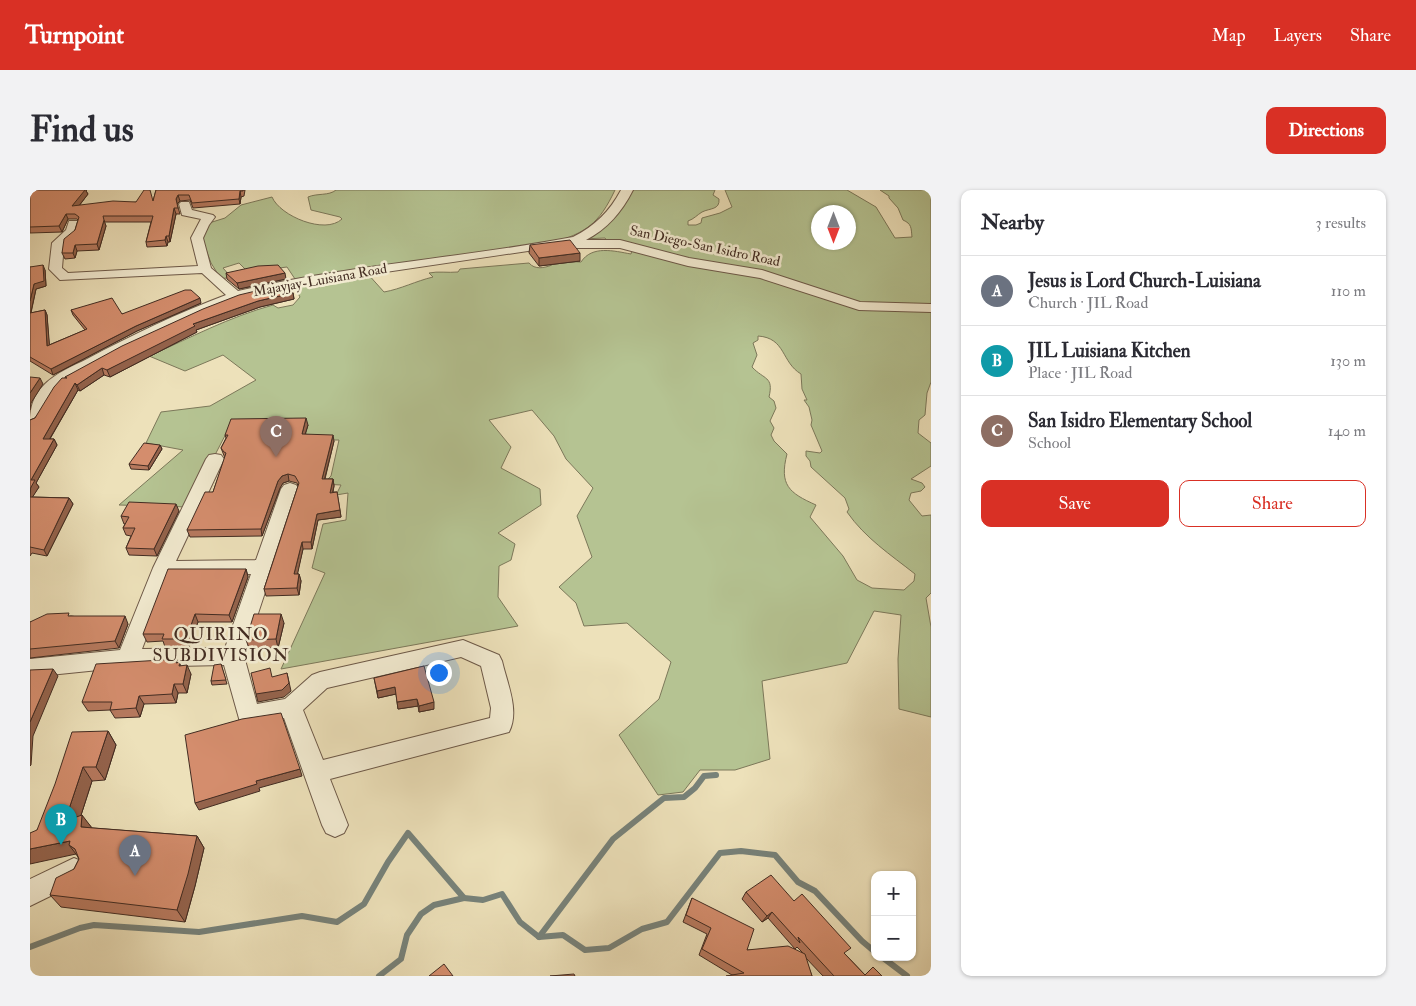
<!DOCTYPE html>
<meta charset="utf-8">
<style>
body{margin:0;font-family:"IM FELL Double Pica",serif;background:#f2f2f3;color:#2b2b33}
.controls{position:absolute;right:15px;bottom:15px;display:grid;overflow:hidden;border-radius:10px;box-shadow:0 1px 4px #0004}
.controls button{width:45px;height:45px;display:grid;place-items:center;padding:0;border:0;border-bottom:1px solid #e1e1e2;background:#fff;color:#2b2b33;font:25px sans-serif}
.compass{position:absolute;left:781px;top:15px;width:45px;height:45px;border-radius:50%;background:#fff;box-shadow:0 1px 4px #0004;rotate:180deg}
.you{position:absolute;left:408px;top:482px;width:18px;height:18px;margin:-12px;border:4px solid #fff;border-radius:50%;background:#1a73e8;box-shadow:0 0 0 8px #1a73e833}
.badge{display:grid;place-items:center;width:32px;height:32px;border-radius:50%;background:#d93025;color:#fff;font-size:16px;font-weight:700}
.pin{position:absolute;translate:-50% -41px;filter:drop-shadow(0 1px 2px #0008)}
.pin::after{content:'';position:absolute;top:26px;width:18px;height:15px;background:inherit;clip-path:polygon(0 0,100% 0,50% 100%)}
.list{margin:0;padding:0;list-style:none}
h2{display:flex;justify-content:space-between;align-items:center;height:65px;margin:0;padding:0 20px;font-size:21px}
h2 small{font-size:16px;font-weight:400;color:#7c7c81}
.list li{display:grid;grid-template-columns:32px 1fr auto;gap:15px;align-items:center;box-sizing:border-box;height:70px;padding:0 20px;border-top:1px solid #e1e1e2}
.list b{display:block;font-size:19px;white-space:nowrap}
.list p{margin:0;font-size:16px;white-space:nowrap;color:#7c7c81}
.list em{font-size:16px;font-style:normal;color:#7c7c81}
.actions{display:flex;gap:10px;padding:15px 20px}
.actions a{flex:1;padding:11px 0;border:1px solid #d93025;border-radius:10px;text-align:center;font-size:18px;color:#d93025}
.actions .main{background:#d93025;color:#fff}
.map{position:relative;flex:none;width:901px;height:786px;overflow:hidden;border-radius:10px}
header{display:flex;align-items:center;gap:30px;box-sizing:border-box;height:70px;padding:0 25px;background:#d93025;color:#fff}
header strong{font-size:24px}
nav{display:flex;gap:28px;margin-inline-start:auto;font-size:18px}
.intro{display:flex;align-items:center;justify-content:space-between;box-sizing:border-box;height:120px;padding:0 30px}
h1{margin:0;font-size:35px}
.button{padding:12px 22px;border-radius:10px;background:#d93025;color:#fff;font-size:18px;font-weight:700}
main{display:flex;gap:30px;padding:0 30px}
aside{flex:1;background:#fff;border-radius:10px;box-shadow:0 1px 4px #0004}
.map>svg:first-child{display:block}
</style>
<header>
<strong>Turnpoint</strong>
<nav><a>Map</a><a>Layers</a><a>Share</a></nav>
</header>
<div class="intro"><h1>Find us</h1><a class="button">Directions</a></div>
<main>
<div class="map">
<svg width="901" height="786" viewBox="0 0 901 786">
<rect width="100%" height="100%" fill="#ede1ba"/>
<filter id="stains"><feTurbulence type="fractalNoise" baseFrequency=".004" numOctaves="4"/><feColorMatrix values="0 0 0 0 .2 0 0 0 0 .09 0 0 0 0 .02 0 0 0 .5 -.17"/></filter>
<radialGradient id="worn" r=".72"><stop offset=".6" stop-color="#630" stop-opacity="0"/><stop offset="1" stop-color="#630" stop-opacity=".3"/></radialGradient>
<g fill="#b5c392" stroke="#7c785a" fill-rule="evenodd">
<path d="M306 0H585C569 34 556 43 521 53L265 89 257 77 218 82 209 73 193 78 201 87 191 89 181 73 172 49 179 33 195 28 211 15 242 7C250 26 295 45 312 29L310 27 281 20 278 7C287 3 299 6 306 0Z"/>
<path d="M597 0H685L683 5 689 9C690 20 680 18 672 22 667 25 664 29 658 31V35H666L671 33 672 28 690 23 702 17 695 0H817L846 17 865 48 882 47C881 38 882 34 873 30L868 18 859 8V6L850 0H901V192L897 203 895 225 889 230 888 243 901 253V276L881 289 892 293 895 297 891 301 881 303 879 310 892 326 901 325V403L896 408 901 437V527L869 519 868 469 871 425 844 421 817 473 732 491 740 569 705 580H670L653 602 628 605 589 545 629 509 641 472 597 433 554 436 546 413 529 397 562 367 547 326 563 298 536 269 524 246 502 220 459 230 481 257 471 278 510 299 511 315 468 343 485 354 481 370 469 376 468 407 488 436 251 479 295 383 282 378 293 334 316 330 318 303 306 305 311 295 293 294 301 286 309 250H274L278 235 201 234 158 317 89 315 153 260 116 253 131 222 180 216 226 190 193 165 155 181 119 166C160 148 199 127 243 115L248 118 263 115 270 107 263 94 337 83 354 102C371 99 386 91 403 87L399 83C408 81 418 83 428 82L430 79 499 73C505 80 514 78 522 75L524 71 551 72C562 55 584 61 601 64L603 56 578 52 575 48 551 49ZM788 22H818V52H788ZM728 146C756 148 751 172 771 184L772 199 777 210H774L779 217 782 230 781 235 792 261 790 263 776 261V266L780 271 781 277 815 308 819 319 817 322C835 348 861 365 885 384L884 391 874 400 842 398 827 390 813 366 780 327 786 315C759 303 749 295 757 264L744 251 741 245 744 238 740 231 746 218 744 211 739 207C744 186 734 190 722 177L727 165 723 153 728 150Z"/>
</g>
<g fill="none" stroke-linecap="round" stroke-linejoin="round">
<g stroke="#77827a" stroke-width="6">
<polyline points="509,747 533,745 555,760 579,758 612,739 637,732 690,663 711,661 745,665 768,692 785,701 832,751 845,762"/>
<polyline points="0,757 50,738 64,735 169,742 272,726 307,732 334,714 358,672 378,643 434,708 453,710 472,704 490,732 509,747 583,649 634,608 654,607 665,598 674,586 686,585"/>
<polyline points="852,767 877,786"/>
<polyline points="349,786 371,769 377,745 391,724 404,715 434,708"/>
</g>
<defs>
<g id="minor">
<path d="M591 0H603C592 22 577 39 556 50H590L659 68 732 80 830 112 901 114V122L829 120 730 88 658 76 590 58H543L538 55 322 87 251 99 210 109 174 123 93 161 34 193 25 202 6 234 0 236C0 219 2 207 15 194 26 183 43 176 57 169 102 145 148 123 196 105L172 83 30 90 19 79 22 53 36 40 39 31H47L49 34 46 44 34 54 32 78 38 83 168 76 161 48 171 29 152 25 149 14 151 12H159L162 20 183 25 185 27 179 35 173 48 181 78 208 101C318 75 432 68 543 47 565 36 580 21 591 0Z"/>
<path d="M185 264 191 265 194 269 146 371 226 370 251 299 254 295 260 293 266 295 269 299 214 466 227 514 255 509 282 485 290 482 433 450 469 465 472 471C477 493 490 521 479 542L300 589 318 635 314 643 305 647 296 643 292 635 254 528 218 535 210 532 194 475 98 477 0 487V469L90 460 123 378 176 269 179 265ZM221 384 195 458 112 459 140 385ZM431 467 451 476 461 518 460 528 293 570 273 520 297 498Z"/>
<polygon points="44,668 53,672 57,681 53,690 0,716 0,689"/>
</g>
</defs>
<use href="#minor" stroke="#6d5948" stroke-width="2"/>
<use href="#minor" fill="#f3ecd2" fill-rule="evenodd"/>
</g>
<g fill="#b6795e" stroke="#422c22">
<polygon points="0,0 57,0 56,1 58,4 49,16 123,11 126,0 215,0 214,6 211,7 210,14 163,18 160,10 150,11 147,14 150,24 146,24 140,52 138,52 137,56 117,57 116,52 121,32 74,32 76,36 69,60 47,61 45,68 35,69 32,63 45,40 48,30 47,29 38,29 32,42 0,43"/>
<polygon points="500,55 550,71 509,76 499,63"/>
<polygon points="0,77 15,80 16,96 6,99 1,123 15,120 17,125 19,155 55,140 43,125 41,120 92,124 171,113 107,141 23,185 0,171"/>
<polygon points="196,83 256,89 209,99 197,89"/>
<polygon points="260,99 263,103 264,109 230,117 166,140 167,142 80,187 74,185 50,201 48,200 20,249 24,249 27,255 6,293 9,297 2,307 39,308 43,314 17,366 2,363 0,366 0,230 5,228 35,188 35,187"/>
<polygon points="278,235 275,244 304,251 295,289 303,289 304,296 303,302 307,302 311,327 288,330 282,359 273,359 267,384 269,384 271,391 269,405 236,406 234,399 268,296 267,293 259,291 253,293 250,298 232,346 160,347 157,340 183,302 195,268 191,258 196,248 195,245"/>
<polygon points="130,255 132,259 119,280 101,279 99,274"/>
<polygon points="149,321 127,366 99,365 96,358 101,346 96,345 93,338 95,334 94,334 91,326"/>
<polygon points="216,379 218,387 202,432 168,432 159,457 135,457 133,451 117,452 113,444"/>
<polygon points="41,426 98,434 89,458 0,468 0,432"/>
<polygon points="254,433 248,458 219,458 216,450"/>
<polygon points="149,472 151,476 161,484 157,503 148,503 146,513 114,514 110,527 85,528 80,520 58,521 52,512"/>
<polygon points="191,474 197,494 182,495 181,491"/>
<polygon points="344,488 404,519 389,522 388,516 368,519 366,504 348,508"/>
<polygon points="78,541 86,555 75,590 62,591 51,625 62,638 167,646 174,658 165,696 155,732 31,717 20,705 44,679 49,669 46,664 7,640"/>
<polygon points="716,702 764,711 835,785 852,786 793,786 775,767 782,786 702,785 669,765 677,744 653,732 662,708 717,760 773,763 767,757 765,759 738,728 732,732 712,709"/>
</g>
<g fill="#94634c" stroke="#422c22">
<polygon points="53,0 57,0 56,1 58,4 44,22 42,16"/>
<polygon points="210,1 211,7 210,14 209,9"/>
<polygon points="148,5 150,11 147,14 146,9"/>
<polygon points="144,18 146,24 140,52 139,46"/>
<polygon points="36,24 38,29 32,42 29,36"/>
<polygon points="74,30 76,36 69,60 67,54"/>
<polygon points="136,46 138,52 137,56 135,50"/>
<polygon points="45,55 47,61 45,68 43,63"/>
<polygon points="550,63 550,71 509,76 509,68"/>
<polygon points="13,75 15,80 16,96 6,99 0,126 0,111 4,94"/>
<polygon points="255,83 256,89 209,99 207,93"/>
<polygon points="263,103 264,109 230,117 166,140 167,142 80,187 77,180 163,134 228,111"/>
<polygon points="170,108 171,113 107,141 23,185 21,179 106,136"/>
<polygon points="15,120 17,125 20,161 17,156"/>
<polygon points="72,178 74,185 50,201 47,195"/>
<polygon points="10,188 13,194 1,213 0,220 0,203"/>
<polygon points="45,193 48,200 16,255 13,249"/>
<polygon points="276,228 278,235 273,251 272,244"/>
<polygon points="303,245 304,251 293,295 292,289"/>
<polygon points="24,249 27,255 6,293 9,297 0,311 1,290"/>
<polygon points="130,255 132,259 119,280 118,276"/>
<polygon points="258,284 259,291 253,293 250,298 232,346 231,339 248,291 252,286"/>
<polygon points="303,289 304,296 301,309 300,303"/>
<polygon points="39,308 43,314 17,366 14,360"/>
<polygon points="146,314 149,321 127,366 124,359"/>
<polygon points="310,320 311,327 288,330 282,359 281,352 287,324"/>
<polygon points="272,352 273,359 266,391 264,384"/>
<polygon points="216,379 218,387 202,432 199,425"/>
<polygon points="269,384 271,391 269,405 267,398"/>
<polygon points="165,424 168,432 159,457 156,449"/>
<polygon points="251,424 254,433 248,458 246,449"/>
<polygon points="95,426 98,434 89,458 85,451"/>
<polygon points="157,475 161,484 157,503 153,494"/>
<polygon points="23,479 28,486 3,546 1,575 0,576 0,532"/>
<polygon points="257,483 261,501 254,507 228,512 226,504"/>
<polygon points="144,494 148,503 146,513 142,504"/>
<polygon points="365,497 366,504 348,508 347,501"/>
<polygon points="109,506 114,514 110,527 106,518"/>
<polygon points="387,509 388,516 368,519 367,512"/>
<polygon points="404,512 404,519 389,522 389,516"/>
<polygon points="78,541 86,555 75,590 66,577"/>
<polygon points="53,577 62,591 45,644 35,631"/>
<polygon points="270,579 272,586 229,598 230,601 169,620 165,613 226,591"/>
<polygon points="52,625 62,638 51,637"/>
<polygon points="167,646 174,658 165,696 155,732 147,720"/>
<polygon points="40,651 45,659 39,655 46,664 0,674 0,659"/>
<polygon points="742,722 738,728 732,732 737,726"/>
</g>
<g fill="#d48d6d" stroke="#422c22">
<polygon points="0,0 55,0 42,16 83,11 106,12 114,0 120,0 123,11 126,0 213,0 213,1 210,1 209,9 162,13 159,5 148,5 146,9 148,18 144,18 139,46 136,46 135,50 116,52 123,26 73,26 74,30 67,54 45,55 43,63 32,63 34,49 45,40 49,27 45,24 36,24 29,36 0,37"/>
<polygon points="540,50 550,63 509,68 500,55"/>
<polygon points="13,75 14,91 4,94 0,111 0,77"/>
<polygon points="248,75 255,83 207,93 196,83 228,76"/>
<polygon points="259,93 256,94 263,103 228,111 163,134 165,136 77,180 72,178 47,195 45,193 13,249 24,249 1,290 5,290 0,299 0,230 5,228 24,197 32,188 37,188 35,187 92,156 173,119 209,105"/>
<polygon points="155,100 161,100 170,108 106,136 21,179 0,167 0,123 15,120 17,156 57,139 41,120 82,108 92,124"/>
<polygon points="0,187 10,188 0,203"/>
<polygon points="276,228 272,244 303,245 292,289 303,289 300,303 307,302 310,320 287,324 281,352 272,352 264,384 269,384 267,398 234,399 269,293 265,286 258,284 252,286 248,291 231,339 157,340 175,302 183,302 196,263 194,262 191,258 198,245 195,245 201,229"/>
<polygon points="114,253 130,255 118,276 99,274"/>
<polygon points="0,307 39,308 14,360 0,357"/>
<polygon points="99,312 146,314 124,359 96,358 105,338 93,338 99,327 91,326"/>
<polygon points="138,379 216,379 199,425 165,424 156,449 132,449 134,444 113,444"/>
<polygon points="39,423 38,426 95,426 85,451 0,459 0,432 17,424"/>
<polygon points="224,424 251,424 246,449 216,450"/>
<polygon points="148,469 146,473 150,472 149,476 157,475 153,494 144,494 142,504 109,506 106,518 80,520 82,512 52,512 66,474"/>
<polygon points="191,474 196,490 181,491 184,475"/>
<polygon points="394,476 404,512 389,516 387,509 367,512 365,497 347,501 344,488"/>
<polygon points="240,478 242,487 257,483 259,493 252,500 226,504 221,483"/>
<polygon points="23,479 0,532 0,480"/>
<polygon points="251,523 270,579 226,591 227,594 165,613 155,545 212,529"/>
<polygon points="78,541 66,577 53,577 35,631 52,625 51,637 167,646 158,684 147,720 20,705 26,688 44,679 49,669 45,659 39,655 40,651 0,659 0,643 7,640 25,594 42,542"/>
<polygon points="741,685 764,711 772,704 821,758 814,763 835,785 843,777 852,786 804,786 768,747 770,753 742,722 737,726 716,702"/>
<polygon points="662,708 724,739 717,760 758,756 775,764 782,786 696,786 714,783 672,759 681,738 656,725"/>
<polygon points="414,774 423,786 399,786"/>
<polygon points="544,784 545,786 520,786"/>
</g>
<g text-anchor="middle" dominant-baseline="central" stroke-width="5" stroke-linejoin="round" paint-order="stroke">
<g font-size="14" fill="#422c22" stroke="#f3ecd2">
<text transform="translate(675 56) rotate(12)">San Diego-San Isidro Road</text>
<text transform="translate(290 90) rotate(-10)">Majayjay-Luisiana Road</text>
</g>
<g font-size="18" letter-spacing="1" fill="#422c22" stroke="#f3ecd2">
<text x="191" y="444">QUIRINO<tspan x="191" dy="21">SUBDIVISION</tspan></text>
</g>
</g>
<rect width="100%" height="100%" filter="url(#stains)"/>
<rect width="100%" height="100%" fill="url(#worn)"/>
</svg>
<div class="controls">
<button>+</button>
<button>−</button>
</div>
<svg class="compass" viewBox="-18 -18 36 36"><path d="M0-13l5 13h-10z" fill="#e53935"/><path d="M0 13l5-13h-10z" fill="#7c7c81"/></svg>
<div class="you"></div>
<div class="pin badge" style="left:105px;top:686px;background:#6b7280">A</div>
<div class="pin badge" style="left:31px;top:655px;background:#0f9aa8">B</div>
<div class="pin badge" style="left:246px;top:267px;background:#8d6e63">C</div>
</div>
<aside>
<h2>Nearby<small>3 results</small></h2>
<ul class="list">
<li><span class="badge" style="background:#6b7280">A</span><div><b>Jesus is Lord Church-Luisiana</b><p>Church · JIL Road</p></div><em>110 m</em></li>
<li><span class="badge" style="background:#0f9aa8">B</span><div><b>JIL Luisiana Kitchen</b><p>Place · JIL Road</p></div><em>130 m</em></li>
<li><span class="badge" style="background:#8d6e63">C</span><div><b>San Isidro Elementary School</b><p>School</p></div><em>140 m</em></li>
</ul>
<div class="actions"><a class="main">Save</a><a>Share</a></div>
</aside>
</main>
